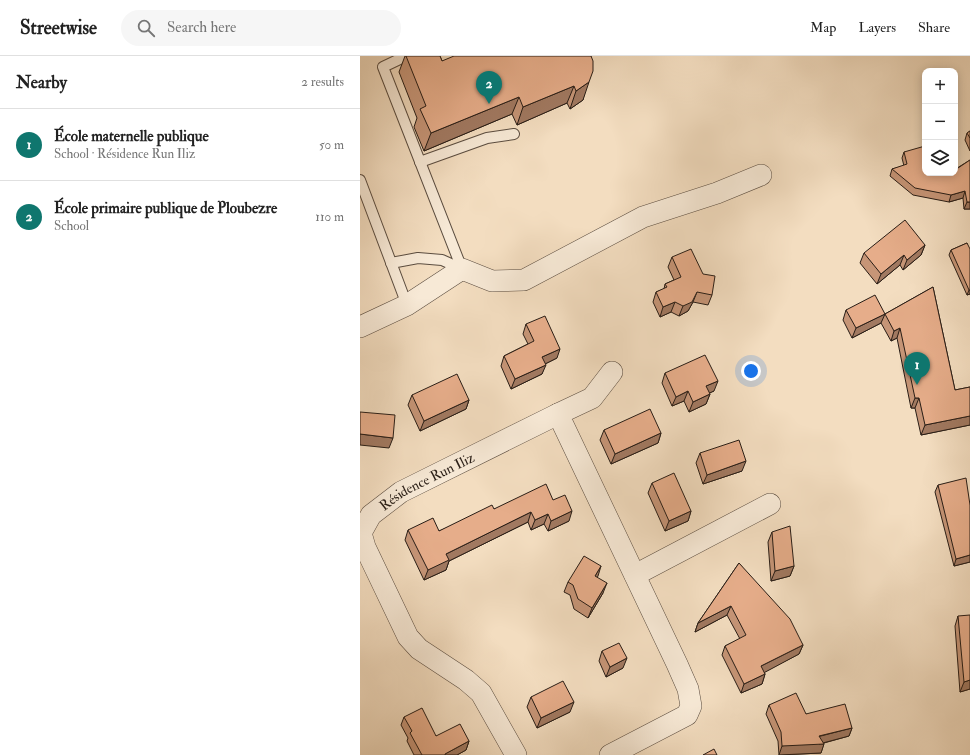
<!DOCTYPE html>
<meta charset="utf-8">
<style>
body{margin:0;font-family:"IM FELL Double Pica",serif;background:#f6f6f6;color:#222}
.controls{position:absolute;right:12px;top:12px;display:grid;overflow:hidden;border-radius:8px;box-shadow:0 2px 10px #0003}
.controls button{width:36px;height:36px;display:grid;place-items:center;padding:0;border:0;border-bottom:1px solid #e0e0e0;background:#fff;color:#222;font:20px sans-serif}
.you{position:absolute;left:391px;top:315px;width:14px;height:14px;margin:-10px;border:3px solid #fff;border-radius:50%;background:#1a73e8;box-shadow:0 0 0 6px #1a73e833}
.badge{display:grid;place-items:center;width:26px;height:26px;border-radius:50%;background:#0f766e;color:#fff;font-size:13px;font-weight:700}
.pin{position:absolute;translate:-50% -33px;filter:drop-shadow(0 1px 2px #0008)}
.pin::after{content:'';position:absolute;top:21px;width:14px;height:12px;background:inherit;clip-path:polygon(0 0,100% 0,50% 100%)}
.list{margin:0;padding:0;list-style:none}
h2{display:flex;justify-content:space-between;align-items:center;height:52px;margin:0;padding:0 16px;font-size:17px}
h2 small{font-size:13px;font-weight:400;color:#767676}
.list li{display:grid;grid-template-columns:26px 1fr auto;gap:12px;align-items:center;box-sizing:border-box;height:72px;padding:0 16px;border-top:1px solid #e0e0e0}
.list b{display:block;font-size:15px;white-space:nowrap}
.list p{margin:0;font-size:13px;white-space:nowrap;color:#767676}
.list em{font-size:13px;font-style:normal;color:#767676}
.icon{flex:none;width:22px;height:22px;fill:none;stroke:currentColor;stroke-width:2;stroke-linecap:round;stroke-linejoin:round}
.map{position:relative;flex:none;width:610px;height:699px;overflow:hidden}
header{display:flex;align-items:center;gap:24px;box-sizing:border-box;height:56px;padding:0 20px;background:#fff;border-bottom:1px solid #e0e0e0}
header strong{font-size:19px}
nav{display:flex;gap:22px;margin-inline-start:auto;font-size:14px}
.search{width:280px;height:36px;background:#f6f6f6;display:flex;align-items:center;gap:10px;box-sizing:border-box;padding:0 14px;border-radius:22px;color:#767676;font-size:15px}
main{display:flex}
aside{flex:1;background:#fff}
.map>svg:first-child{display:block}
</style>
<header>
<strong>Streetwise</strong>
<div class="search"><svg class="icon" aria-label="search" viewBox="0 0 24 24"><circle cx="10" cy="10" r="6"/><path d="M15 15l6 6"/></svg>Search here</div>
<nav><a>Map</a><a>Layers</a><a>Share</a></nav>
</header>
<main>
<aside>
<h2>Nearby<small>2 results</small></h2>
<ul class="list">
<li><span class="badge">1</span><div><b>École maternelle publique</b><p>School · Résidence Run Iliz</p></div><em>50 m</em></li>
<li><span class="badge">2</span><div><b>École primaire publique de Ploubezre</b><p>School</p></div><em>110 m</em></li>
</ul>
</aside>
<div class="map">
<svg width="610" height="699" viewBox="0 0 610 699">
<rect width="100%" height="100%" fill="#f3ddc0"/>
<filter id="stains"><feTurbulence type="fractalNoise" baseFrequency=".005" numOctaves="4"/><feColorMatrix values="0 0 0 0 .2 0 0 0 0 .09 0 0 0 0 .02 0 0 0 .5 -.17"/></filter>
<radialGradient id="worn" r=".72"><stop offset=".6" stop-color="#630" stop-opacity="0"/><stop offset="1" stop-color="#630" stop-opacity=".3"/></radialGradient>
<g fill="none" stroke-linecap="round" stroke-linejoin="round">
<defs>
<g id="lane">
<polyline points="46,0 23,11 102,213"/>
<polyline points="60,106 127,82 154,78"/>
<polyline points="0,124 47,249"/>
<polyline points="31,207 58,202 82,204 102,213"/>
</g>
<g id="street">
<polyline points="0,271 47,249 102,213 132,225 164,224 283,161 357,137 401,119"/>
<polyline points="275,519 410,448"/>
<path id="s1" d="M156 699 121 637 106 624 59 593 48 581 5 491 1 477 11 459 41 436 198 358"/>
<polyline points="250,699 327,659 331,650 328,633 317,608 198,358 232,342 252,316"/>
</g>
</defs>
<use href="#lane" stroke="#5b4d40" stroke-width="12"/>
<use href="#street" stroke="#5b4d40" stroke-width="22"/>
<use href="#lane" stroke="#f7e9d6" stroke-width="10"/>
<use href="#street" stroke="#f7e9d6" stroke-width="21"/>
</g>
<g fill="#c69577" stroke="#281d16">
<polygon points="45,0 80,0 82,5 231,0 223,44 210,53 207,47 157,69 152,58 64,95 54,71 57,62 39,16"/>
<polygon points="610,75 610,95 605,84 607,77"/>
<polygon points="544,96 586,119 610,104 610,153 604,153 603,142 589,146 553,139 530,120 532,113 544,110 542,102"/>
<polygon points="607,187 610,238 607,239 589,199 591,194"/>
<polygon points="565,189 561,199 543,214 540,209 517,228 500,207 504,197"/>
<polygon points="312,201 352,239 348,249 333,246 328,255 319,260 311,256 300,261 293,246 296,236 304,233 305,228 314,224 308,211"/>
<polygon points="573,231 595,334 610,331 610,369 561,379 555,352 551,352 537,282 531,285 521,267 492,282 483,264 486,254 525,258"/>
<polygon points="166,268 197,302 185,308 182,318 151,333 141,310 144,300 168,288 163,278"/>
<polygon points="305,317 354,335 349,337 350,338 346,348 329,356 324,345 312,350 302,327"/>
<polygon points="52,339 109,344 106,353 60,375 48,349"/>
<polygon points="244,374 301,377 298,387 251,408 240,384"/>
<polygon points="340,397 382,415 343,428 336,407"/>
<polygon points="292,427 331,455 328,465 305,475 288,437"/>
<polygon points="578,429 610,449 610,506 594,510 575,436"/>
<polygon points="193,444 209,465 188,475 184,468 171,474 168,466 89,505 86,514 64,524 45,484 48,474 79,475 134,453"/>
<polygon points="412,476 434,510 430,520 411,525 408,486"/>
<polygon points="379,507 443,589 439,598 404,616 405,618 402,628 381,637 362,599 365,590 380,583 367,559 335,576 338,567"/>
<polygon points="237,521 243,537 228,562 214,553 210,539 204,536 208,526"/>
<polygon points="598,560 610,633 600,636 595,570"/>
<polygon points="242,595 263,612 246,621 239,605"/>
<polygon points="171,641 210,656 177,672 167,651"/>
<polygon points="409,649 446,658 492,672 489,680 464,687 461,697 419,699 418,685 406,658"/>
<polygon points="44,661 76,680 109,685 106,694 97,699 54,699 47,685 48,682 41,669"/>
</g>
<g fill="#a17961" stroke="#281d16">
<polygon points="229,26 223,44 210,53 216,35"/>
<polygon points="214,30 207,47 157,69 163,51"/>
<polygon points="159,41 152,58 64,95 71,77"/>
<polygon points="605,135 603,142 589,146 591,139"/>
<polygon points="607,146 610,146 610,153 604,153"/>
<polygon points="565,189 561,199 543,214 547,204"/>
<polygon points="544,199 540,209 517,228 521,218"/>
<polygon points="609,234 610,234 610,238 607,239"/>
<polygon points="337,236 333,246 328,255 319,260 323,250"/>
<polygon points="315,246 311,256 300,261 303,251"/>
<polygon points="525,258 521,267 492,282 496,272"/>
<polygon points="540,272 537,282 531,285 534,275"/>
<polygon points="200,293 197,302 179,311 182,301"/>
<polygon points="186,309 182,318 151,333 155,323"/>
<polygon points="358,325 354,335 343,340 346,330"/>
<polygon points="328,335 324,345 312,350 316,341"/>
<polygon points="350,338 346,348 329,356 333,346"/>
<polygon points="555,342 559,342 555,352 551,352"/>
<polygon points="109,344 106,353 60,375 64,365"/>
<polygon points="610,360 610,369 561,379 565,369"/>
<polygon points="301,377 298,387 251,408 255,398"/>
<polygon points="0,378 33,382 29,392 0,389"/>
<polygon points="386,405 382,415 343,428 347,419"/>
<polygon points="212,455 209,465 188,475 191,465"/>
<polygon points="331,455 328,465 305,475 309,465"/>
<polygon points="171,456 168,466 89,505 86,514 64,524 68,514 86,498"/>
<polygon points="188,458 184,468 171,474 175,464"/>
<polygon points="610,499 610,506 594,510 596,503"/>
<polygon points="241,510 238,520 232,530 235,520"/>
<polygon points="434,510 430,520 411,525 415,515"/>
<polygon points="247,527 243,537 228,562 232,552"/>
<polygon points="371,550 367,559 335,576 338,567"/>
<polygon points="443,589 439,598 398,620 401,610"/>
<polygon points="267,602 263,612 246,621 250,611"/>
<polygon points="405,618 402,628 381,637 384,628"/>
<polygon points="610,624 610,633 600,636 604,626"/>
<polygon points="214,646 210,656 177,672 181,662"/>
<polygon points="492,672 489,680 459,688 464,688 461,697 419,699 422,690"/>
<polygon points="109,685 106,694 97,699 85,699 85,698"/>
</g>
<g fill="#e6ad8a" stroke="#281d16">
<polygon points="46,0 80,0 82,5 94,0 231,0 233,5 233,15 229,26 216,35 214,30 163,51 159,41 71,77 60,53 66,50"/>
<polygon points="610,75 610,82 607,77"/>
<polygon points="565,90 565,117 585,117 586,119 590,117 595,117 595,114 610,104 610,146 607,146 605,135 591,139 555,132 532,113 547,108 544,96"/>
<polygon points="545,164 565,189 547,204 544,199 521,218 504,197"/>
<polygon points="607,187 610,193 610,234 609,234 591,194"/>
<polygon points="331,193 343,218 355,220 352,239 337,236 332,246 323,250 315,246 303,251 296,236 307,231 305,228 321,221 312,201"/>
<polygon points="573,231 595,334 610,331 610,360 565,369 559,342 555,342 540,272 534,275 525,258"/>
<polygon points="515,239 525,258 496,272 486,254"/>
<polygon points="185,260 200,293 182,301 186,309 155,323 144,300 174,285 166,268"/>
<polygon points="345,299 358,325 346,330 350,338 333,346 328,335 316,341 305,317"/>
<polygon points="97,318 109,344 64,365 52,339"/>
<polygon points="290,353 301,377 255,398 244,374"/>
<polygon points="0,356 35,359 33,382 0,378"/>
<polygon points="379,384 386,405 347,419 340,397"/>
<polygon points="314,417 331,455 309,465 292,427"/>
<polygon points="606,422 610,449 610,499 596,503 578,429"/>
<polygon points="186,428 193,444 205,439 212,455 191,465 188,458 175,464 171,456 86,498 89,504 68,514 48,474 73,462 79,475 132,449 134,453"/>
<polygon points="430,470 434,510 415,515 412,476"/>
<polygon points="224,500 241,510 235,520 247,527 232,552 218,543 213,529 208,526"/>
<polygon points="379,507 430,563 443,589 401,610 405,618 384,628 365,590 386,579 371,550 338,567"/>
<polygon points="610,559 610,624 604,626 598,560"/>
<polygon points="259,587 267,602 250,611 242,595"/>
<polygon points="203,625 214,646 181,662 171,641"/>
<polygon points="436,637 446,658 485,648 492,672 459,680 464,688 422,690 421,676 409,649"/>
<polygon points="62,652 76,680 100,668 109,685 85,698 85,699 62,699 50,677 52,675 44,661"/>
<polygon points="354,693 357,699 343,699"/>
</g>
<g text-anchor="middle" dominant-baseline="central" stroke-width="3" stroke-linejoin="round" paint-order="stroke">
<g font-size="14" fill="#281d16" stroke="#f7e9d6">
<text stroke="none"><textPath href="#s1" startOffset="364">Résidence Run Iliz</textPath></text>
</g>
</g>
<rect width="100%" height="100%" filter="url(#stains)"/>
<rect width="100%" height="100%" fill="url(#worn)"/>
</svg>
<div class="controls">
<button>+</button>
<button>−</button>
<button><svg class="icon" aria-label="layers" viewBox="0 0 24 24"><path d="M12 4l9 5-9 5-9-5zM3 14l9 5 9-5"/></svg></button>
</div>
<div class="you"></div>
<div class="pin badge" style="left:557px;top:329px">1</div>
<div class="pin badge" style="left:129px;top:48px">2</div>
</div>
</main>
